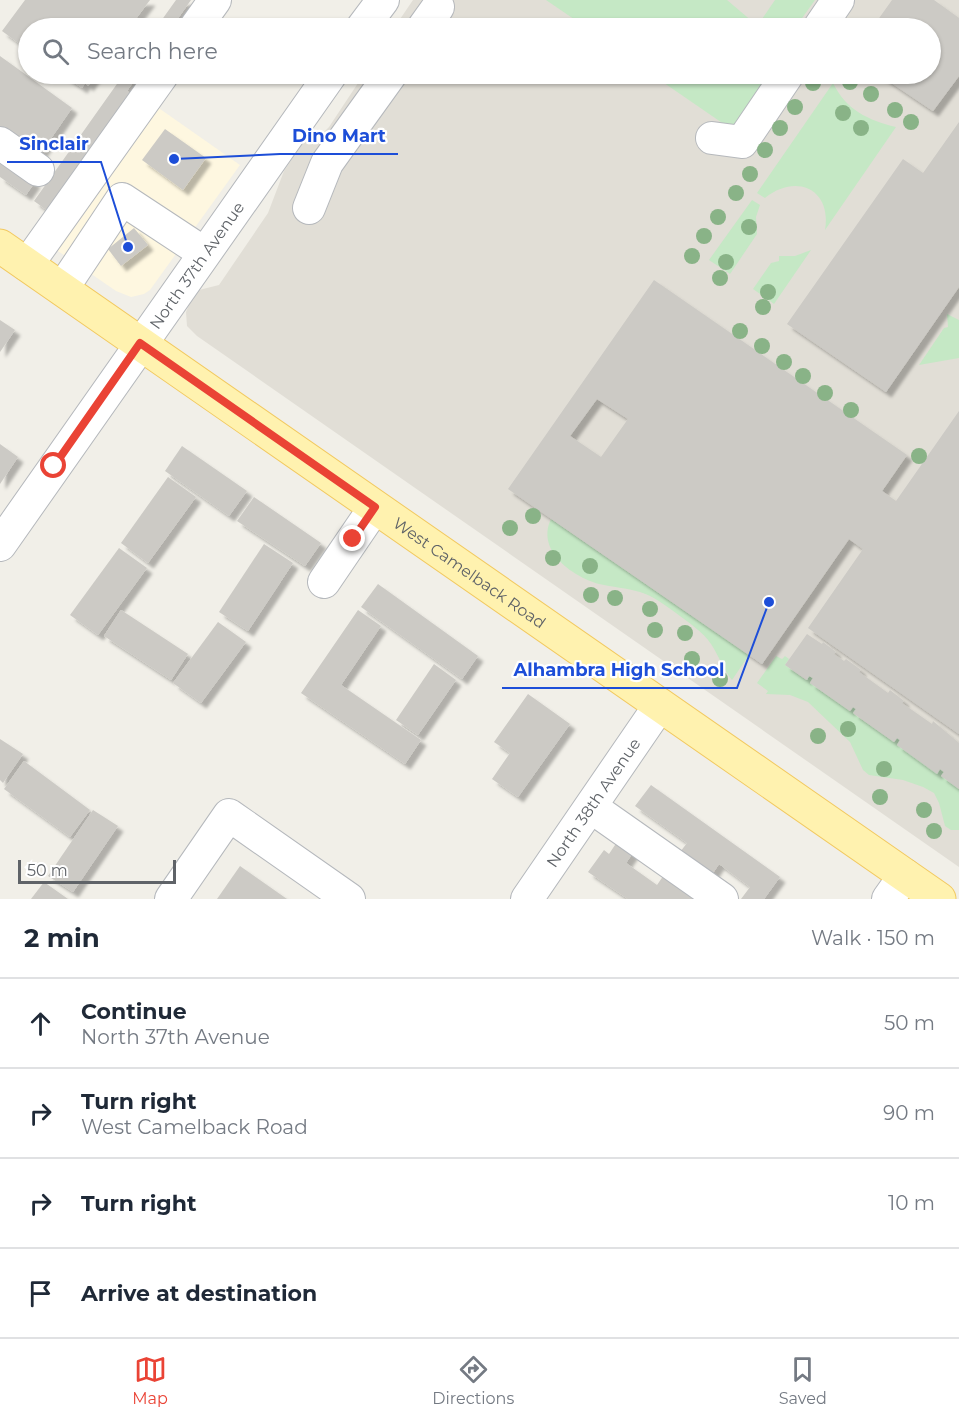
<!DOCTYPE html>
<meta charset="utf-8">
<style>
body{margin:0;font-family:Montserrat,sans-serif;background:#f2f2f3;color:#1f2937}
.scale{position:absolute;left:18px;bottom:15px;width:158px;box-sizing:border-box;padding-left:6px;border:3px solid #5f6368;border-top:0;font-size:16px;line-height:21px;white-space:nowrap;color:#5f6368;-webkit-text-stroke:4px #fff;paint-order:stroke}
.stop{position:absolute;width:18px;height:18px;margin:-14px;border:4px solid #ea4335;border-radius:50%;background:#fff}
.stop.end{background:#ea4335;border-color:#fff;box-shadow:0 2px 6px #0008}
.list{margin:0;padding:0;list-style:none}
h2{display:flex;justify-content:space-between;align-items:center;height:78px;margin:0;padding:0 24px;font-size:26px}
h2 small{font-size:20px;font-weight:400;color:#747a83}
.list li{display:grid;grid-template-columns:39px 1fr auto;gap:18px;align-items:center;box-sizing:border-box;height:90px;padding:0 24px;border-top:2px solid #e0e1e3}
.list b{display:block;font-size:22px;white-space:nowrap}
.list p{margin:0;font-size:20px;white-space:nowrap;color:#747a83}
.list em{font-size:20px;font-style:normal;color:#747a83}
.icon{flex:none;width:33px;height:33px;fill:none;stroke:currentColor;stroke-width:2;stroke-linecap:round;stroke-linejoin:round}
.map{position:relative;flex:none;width:959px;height:899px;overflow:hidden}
.search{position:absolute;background:#fff;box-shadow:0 2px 4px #0004;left:18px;right:18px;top:18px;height:66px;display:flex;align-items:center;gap:15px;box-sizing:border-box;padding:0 21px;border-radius:33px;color:#747a83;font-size:22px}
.sheet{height:438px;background:#fff}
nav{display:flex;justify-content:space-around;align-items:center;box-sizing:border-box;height:84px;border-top:2px solid #e0e1e3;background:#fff;font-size:16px;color:#747a83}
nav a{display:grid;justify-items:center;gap:3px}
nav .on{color:#ea4335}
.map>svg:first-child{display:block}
</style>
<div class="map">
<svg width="959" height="899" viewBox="0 0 959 899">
<defs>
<filter id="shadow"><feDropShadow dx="5.5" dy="5.5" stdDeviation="1.5" flood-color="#0004"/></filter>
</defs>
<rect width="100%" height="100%" fill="#f1efe8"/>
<polygon fill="#fef7e0" points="153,104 240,165 150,290 144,294 131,297 116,291 52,247"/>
<polygon fill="#e1ded6" points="413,0 959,0 959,867 197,336 187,326 186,312 191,300 199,290 219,285 268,213 284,171 306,138 315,132 322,134 329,127 364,74 930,74 930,28 394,28"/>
<g fill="#c5e8c5">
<polygon points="546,0 727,0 760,28 587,28"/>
<polygon points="775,0 815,0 795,28 775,28 762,19"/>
<polygon points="651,74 769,74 731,129"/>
<path d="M833 83C846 110 868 120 896 127L825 230C832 189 796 173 765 198L757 193Z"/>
<polygon points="752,200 760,205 756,217 757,234 730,274 709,260"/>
<polygon points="811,250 774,304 753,289 771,263 779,261 779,256 795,256"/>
<polygon points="947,314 959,320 959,358 919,365 944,328 948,327"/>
<path d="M551 519 749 655 732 680C723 669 719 656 711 644 703 632 688 622 676 613 665 605 653 596 640 592 627 588 612 587 599 584 571 576 536 550 551 519Z"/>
<polygon points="776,656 782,659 785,656 789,659 785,665 806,680 809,676 813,678 810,683 850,711 853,707 856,709 854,714 894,742 897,738 900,740 897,745 937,773 940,769 944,772 941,776 959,789 959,830 951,830 945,826 939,803 934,793 923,787 903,780 869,775 863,770 850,742 808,702 790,695 766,694 768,691 757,683"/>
</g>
<g fill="#cccac5" fill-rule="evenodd" filter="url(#shadow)">
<polygon points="25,0 150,0 129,28 28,28 28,50 2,31"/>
<polygon points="176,0 191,0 171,28 156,28"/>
<polygon points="892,0 934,0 959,18 959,76 933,111 878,74 930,74 930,28 872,28"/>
<polygon points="0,56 72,108 41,153 0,131"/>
<polygon points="61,74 97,74 88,86 85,83 82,88"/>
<polygon points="124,74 139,74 127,91 135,96 52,214 34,201"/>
<polygon points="959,122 959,287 886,392 787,324 903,159 923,173"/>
<polygon points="165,129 206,158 183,190 142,160"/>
<polygon points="0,158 35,182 26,195 0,177"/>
<polygon points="134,228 148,245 121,266 108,249"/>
<path d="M654 280 907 455 882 491 896 501 959 411V734L808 628 863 549 849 539 762 664 508 489ZM597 399 628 419 601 457 570 436Z"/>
<polygon points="0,320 15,330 0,352"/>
<polygon points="0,444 18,457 0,484"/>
<polygon points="182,446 247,491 229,516 165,471"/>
<polygon points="168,477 196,497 148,563 121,543"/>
<polygon points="254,497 321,543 305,566 237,521"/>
<polygon points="264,544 293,563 248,631 219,612"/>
<polygon points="119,548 147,568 98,635 70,615"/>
<polygon points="378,584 478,656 462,679 361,607"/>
<polygon points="121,610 188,654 171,680 104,636"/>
<polygon points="358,610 381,626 341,685 421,740 405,764 301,693"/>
<polygon points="218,622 246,642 201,703 173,683"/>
<polygon points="807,634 822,644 823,642 836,652 834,654 844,661 846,659 861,670 859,672 888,693 890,690 904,701 902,703 932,724 933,721 959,743 959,789 941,776 944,772 940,769 937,774 897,745 900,740 897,738 894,742 853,713 856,709 853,707 850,711 810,683 813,678 809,676 807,680 785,665"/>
<polygon points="434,664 456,680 418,735 396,720"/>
<polygon points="528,694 570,724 518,797 492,779 510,753 494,742"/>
<polygon points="0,739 23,754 3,783 0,780"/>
<polygon points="24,761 90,810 70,837 4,789"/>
<polygon points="651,785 780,877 764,899 741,899 750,887 719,864 709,879 677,856 687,843 635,806"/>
<polygon points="93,810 118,826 73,892 48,876"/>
<polygon points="619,839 635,850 626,863 657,885 666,872 698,893 694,899 628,899 588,872 604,850 609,854"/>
<polygon points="240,866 287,899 217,899"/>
<polygon points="44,882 68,899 31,899"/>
</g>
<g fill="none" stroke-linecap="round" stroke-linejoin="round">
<defs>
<g id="minor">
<polyline points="195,28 215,0"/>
<polyline points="362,28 383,0"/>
<polyline points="423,28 438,7"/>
<polyline points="819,28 838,0"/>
<polyline points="712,138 742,142 788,74"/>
<polyline points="0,143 38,170"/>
<polyline points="309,208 327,163 391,74"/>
<polyline points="27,265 163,74"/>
<polyline points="62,289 122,199 204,253"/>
<path id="s1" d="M0 545 331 74"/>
<polyline points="324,582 375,507"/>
<polyline points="591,807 722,899"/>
<polyline points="171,899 229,815 349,899"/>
<path id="s2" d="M527 899 660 705"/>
<polyline points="888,899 905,875"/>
</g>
<g id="major">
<path id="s3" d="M0 246 939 899"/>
</g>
</defs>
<use href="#minor" stroke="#b5b8bc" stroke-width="34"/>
<use href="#major" stroke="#f2c960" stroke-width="35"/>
<use href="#minor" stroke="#fff" stroke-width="32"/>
<use href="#major" stroke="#fff2af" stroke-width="33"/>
</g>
<g fill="#89b387">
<circle cx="850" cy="82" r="8"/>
<circle cx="813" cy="83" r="8"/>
<circle cx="871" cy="94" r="8"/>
<circle cx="795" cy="107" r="8"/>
<circle cx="895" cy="110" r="8"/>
<circle cx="843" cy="113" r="8"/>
<circle cx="911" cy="122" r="8"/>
<circle cx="780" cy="128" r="8"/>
<circle cx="861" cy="128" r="8"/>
<circle cx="765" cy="150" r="8"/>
<circle cx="750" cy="174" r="8"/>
<circle cx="736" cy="193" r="8"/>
<circle cx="718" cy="217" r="8"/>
<circle cx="749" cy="227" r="8"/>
<circle cx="704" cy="236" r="8"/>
<circle cx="692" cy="256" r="8"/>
<circle cx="726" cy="262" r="8"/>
<circle cx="720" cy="278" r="8"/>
<circle cx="768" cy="292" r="8"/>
<circle cx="763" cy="307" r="8"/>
<circle cx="740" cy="331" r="8"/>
<circle cx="762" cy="346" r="8"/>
<circle cx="784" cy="362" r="8"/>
<circle cx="803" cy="376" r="8"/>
<circle cx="825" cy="393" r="8"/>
<circle cx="851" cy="410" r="8"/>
<circle cx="919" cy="456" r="8"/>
<circle cx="533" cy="516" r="8"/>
<circle cx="510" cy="528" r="8"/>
<circle cx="553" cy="558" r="8"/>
<circle cx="590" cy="566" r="8"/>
<circle cx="591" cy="595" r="8"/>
<circle cx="615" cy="598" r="8"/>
<circle cx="650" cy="609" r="8"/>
<circle cx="655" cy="630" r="8"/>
<circle cx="685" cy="633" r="8"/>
<circle cx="692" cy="659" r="8"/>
<circle cx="720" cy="679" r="8"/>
<circle cx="848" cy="729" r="8"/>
<circle cx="818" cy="736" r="8"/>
<circle cx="884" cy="769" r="8"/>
<circle cx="880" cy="797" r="8"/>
<circle cx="924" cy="810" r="8"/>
<circle cx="934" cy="831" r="8"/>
</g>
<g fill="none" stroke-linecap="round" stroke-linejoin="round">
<polyline stroke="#ea4335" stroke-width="8" points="54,466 140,343 375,507 353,539"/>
</g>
<g text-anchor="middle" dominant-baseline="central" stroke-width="4.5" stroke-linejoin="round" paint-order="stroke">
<g font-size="16" fill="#5f6368" stroke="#fff">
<text stroke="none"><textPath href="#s1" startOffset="342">North 37th Avenue</textPath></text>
<text stroke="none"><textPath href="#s3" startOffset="572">West Camelback Road</textPath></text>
<text stroke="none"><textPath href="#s2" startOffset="117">North 38th Avenue</textPath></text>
</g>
</g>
<path fill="none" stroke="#1d4ed8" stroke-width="2" d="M174 159L280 154H398M128 247L101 162H7M769 602L737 688H502"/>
<g fill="#1d4ed8" stroke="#fff" stroke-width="2">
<circle cx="174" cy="159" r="6"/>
<circle cx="128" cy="247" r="6"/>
<circle cx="769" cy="602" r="6"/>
</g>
<g font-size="18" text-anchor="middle" font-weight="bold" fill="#1d4ed8" stroke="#fff" stroke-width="4.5" stroke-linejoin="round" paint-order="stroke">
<text x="339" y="142">Dino Mart</text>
<text x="54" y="150">Sinclair</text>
<text x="619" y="676">Alhambra High School</text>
</g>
</svg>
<div class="scale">50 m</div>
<div class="stop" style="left:54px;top:466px"></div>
<div class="stop end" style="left:353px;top:539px"></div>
<div class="search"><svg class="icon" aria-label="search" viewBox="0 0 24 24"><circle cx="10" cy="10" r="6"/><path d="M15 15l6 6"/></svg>Search here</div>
</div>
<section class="sheet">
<h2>2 min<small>Walk · 150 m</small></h2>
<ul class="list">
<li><svg class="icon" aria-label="ahead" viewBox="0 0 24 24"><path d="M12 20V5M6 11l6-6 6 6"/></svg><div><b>Continue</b><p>North 37th Avenue</p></div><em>50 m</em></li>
<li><svg class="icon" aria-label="right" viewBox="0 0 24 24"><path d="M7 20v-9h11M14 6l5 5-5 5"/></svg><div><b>Turn right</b><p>West Camelback Road</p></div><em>90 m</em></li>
<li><svg class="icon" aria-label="right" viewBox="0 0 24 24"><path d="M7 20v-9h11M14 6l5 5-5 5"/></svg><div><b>Turn right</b></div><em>10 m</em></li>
<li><svg class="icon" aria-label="arrive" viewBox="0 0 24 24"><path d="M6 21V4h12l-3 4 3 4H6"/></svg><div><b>Arrive at destination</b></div></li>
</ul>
</section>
<nav>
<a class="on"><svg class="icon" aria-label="map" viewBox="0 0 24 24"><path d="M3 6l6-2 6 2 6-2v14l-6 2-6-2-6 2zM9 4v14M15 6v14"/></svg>Map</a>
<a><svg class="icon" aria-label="directions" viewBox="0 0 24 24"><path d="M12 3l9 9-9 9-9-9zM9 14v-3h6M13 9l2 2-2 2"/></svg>Directions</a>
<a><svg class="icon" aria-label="saved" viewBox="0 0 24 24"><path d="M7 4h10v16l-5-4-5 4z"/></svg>Saved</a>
</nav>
